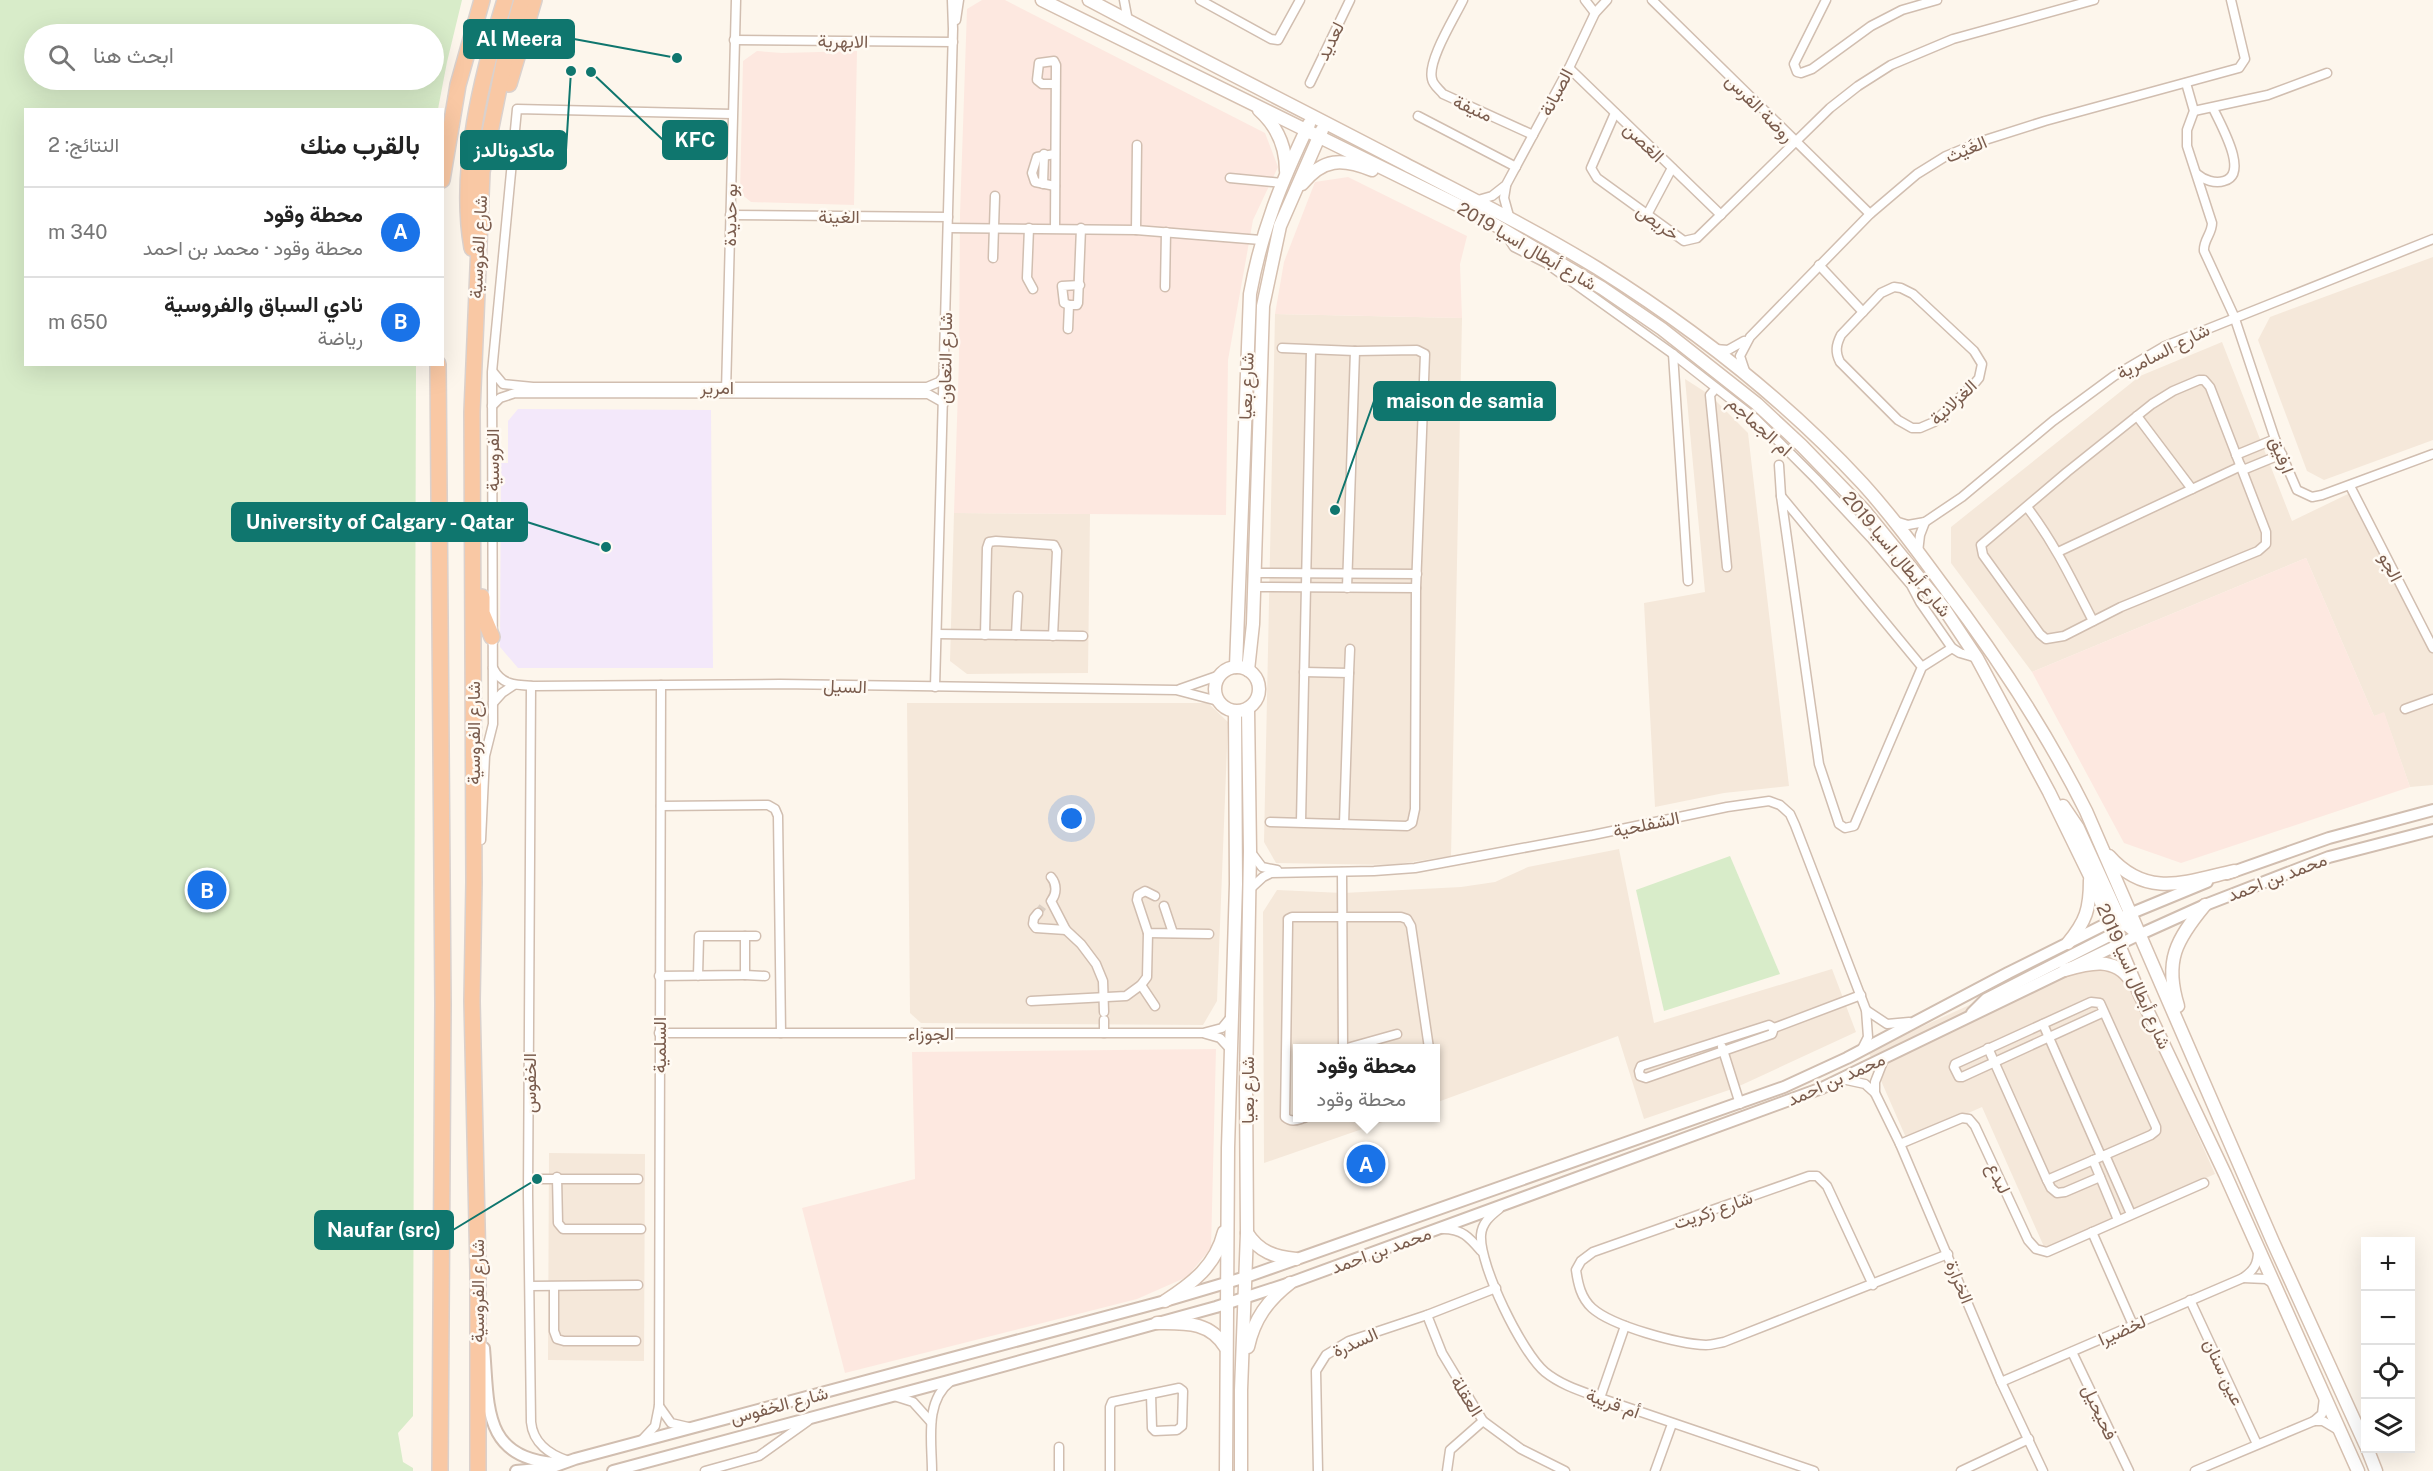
<!DOCTYPE html>
<html lang="ar">
<meta charset="utf-8">
<style>
body{margin:0;font-family:"Public Sans",Vazirmatn,sans-serif;background:#f6f6f6;color:#222;direction:rtl}
.controls{position:absolute;right:18px;bottom:18px;display:grid;overflow:hidden;border-radius:0px;box-shadow:0 6px 24px #0002}
.controls button{width:54px;height:54px;display:grid;place-items:center;padding:0;border:0;border-bottom:2px solid #e0e0e0;background:#fff;color:#222;font:30px sans-serif}
.you{position:absolute;left:1072px;top:819px;width:21px;height:21px;margin:-15px;border:4px solid #fff;border-radius:50%;background:#1a73e8;box-shadow:0 0 0 9px #1a73e833}
.badge{display:grid;place-items:center;width:39px;height:39px;border-radius:50%;background:#1a73e8;color:#fff;font-size:20px;font-weight:700}
.pin{position:absolute;translate:-50% -50%;border:3px solid #fff;box-shadow:0 2px 6px #0006}
.popup{position:absolute;left:1293px;top:1044px;width:147px;height:78px;box-sizing:border-box;display:grid;place-content:center;border-radius:0px;background:#fff;filter:drop-shadow(0 2px 4px #0005);font-size:20px;white-space:nowrap;color:#767676}
.popup b{font-size:22px;color:#222}
.popup::after{content:'';position:absolute;left:50%;top:100%;margin-left:-12px;border:12px solid transparent;border-top-color:#fff}
.list{margin:0;padding:0;list-style:none}
h2{display:flex;justify-content:space-between;align-items:center;height:78px;margin:0;padding:0 24px;font-size:26px}
h2 small{font-size:20px;font-weight:400;color:#767676}
.list li{display:grid;grid-template-columns:39px 1fr auto;gap:18px;align-items:center;box-sizing:border-box;height:90px;padding:0 24px;border-top:2px solid #e0e0e0}
.list b{display:block;font-size:22px;white-space:nowrap}
.list p{margin:0;font-size:20px;white-space:nowrap;color:#767676}
.list em{font-size:20px;font-style:normal;color:#767676}
.icon{flex:none;width:33px;height:33px;fill:none;stroke:currentColor;stroke-width:2;stroke-linecap:round;stroke-linejoin:round}
.map{position:relative;flex:none;width:2433px;height:1471px;overflow:hidden;direction:ltr}
.search{position:absolute;background:#fff;box-shadow:0 6px 24px #0002;left:24px;top:24px;width:420px;height:66px;display:flex;align-items:center;gap:15px;box-sizing:border-box;padding:0 21px;border-radius:33px;color:#767676;font-size:22px}
.panel{position:absolute;background:#fff;box-shadow:0 6px 24px #0002;left:24px;top:108px;width:420px;height:258px;border-radius:0px;direction:rtl}
.map>svg:first-child{display:block}
</style>
<div class="map">
<svg width="2433" height="1471" viewBox="0 0 2433 1471">
<rect width="100%" height="100%" fill="#fdf6ec"/>
<g fill="#f5e8da">
<polygon points="2433,257 2433,440 2324,480 2307,471 2258,340 2270,317"/>
<polygon points="1275,314 1462,318 1451,856 1393,865 1276,863 1264,842"/>
<polygon points="2222,342 2292,521 2350,493 2433,644 2433,785 2410,787 2384,713 2374,716 2306,558 2032,672 1951,563 1951,527 2140,376"/>
<polygon points="1685,379 1710,395 1748,433 1789,786 1724,793 1655,807 1644,603 1705,592"/>
<polygon points="954,513 1090,514 1088,673 967,674 950,661"/>
<polygon points="907,703 1208,703 1228,722 1217,1001 1203,1025 921,1023 910,1013"/>
<polygon points="1619,849 1654,1023 1832,969 1856,1032 1735,1088 1644,1119 1618,1036 1435,1103 1435,1048 1297,1048 1297,1118 1394,1118 1264,1163 1263,912 1277,890 1343,893 1461,887 1495,882 1528,867"/>
<polygon points="2111,941 2215,1174 2045,1249 1982,1107 1907,1140 1868,1051"/>
<polygon points="549,1153 645,1154 644,1361 548,1360"/>
</g>
<g fill="#fde8e0">
<polygon points="982,0 1005,0 1265,133 1278,167 1253,220 1228,360 1226,515 954,513 959,359 960,214 967,9"/>
<polygon points="757,51 782,53 857,51 854,205 751,202 740,193 743,61"/>
<polygon points="1348,177 1467,236 1460,264 1462,318 1275,314 1284,262 1315,182"/>
<polygon points="2306,558 2374,716 2384,712 2410,787 2181,863 2124,843 2032,672"/>
<polygon points="1216,1049 1211,1248 1187,1277 1137,1299 845,1373 802,1208 915,1179 912,1052"/>
</g>
<polygon fill="#f3e8fa" points="518,409 711,410 713,668 518,668 500,647 501,463 508,463 508,421"/>
<g fill="#d8ecc9" fill-rule="evenodd">
<path d="M0 0H462L447 62 438 109 26 110V364L416 365 413 1416 398 1433 403 1462 413 1468V1471H0ZM34 34H434V80H34Z"/>
<polygon points="1730,856 1780,974 1664,1011 1636,890"/>
</g>
<g fill="none" stroke-linecap="round" stroke-linejoin="round">
<polyline stroke="#dcd0c4" stroke-width="8" stroke-dasharray="8 4" stroke-linecap="butt" points="1038,913 1044,905"/>
<defs>
<g id="minor">
<polyline points="1124,0 1128,21"/>
<polyline points="1200,0 1271,39 1278,40 1300,0"/>
<path d="M1463 0C1455 17 1427 61 1432 79 1433 85 1439 89 1443 94L1533 135"/>
<polyline points="1585,0 1595,13"/>
<polyline points="1652,0 1870,214"/>
<polyline points="1826,0 1794,64 1797,72 1801,73 1812,69 1871,26 1902,10 1937,0"/>
<polyline points="956,20 959,0"/>
<polyline points="734,40 953,42"/>
<polyline points="1569,68 1721,215"/>
<polyline points="1310,83 1350,0"/>
<path d="M2186 83 2194 111 2187 130V146L2212 223C2212 234 2203 240 2204 251L2234 316 2275 439 2297 490 2312 497 2322 495 2433 454"/>
<polyline points="2194,111 2268,95 2327,73"/>
<polyline points="1615,113 1591,168 1597,178 1684,241 1697,238 1830,108 1858,86 1891,65 1953,39 2094,0"/>
<polyline points="1418,116 1516,167"/>
<path d="M2197 174C2204 180 2215 184 2224 181 2250 174 2220 124 2213 108"/>
<polyline points="1230,178 1282,183"/>
<polyline points="1043,184 1044,154"/>
<polyline points="1055,186 1035,182 1032,173 1037,157 1055,154"/>
<polyline points="1506,186 1504,198 1509,216"/>
<polyline points="1478,200 1492,196 1506,185 1569,68 1595,13 1607,0"/>
<polyline points="1648,213 1672,168"/>
<polyline points="730,215 948,217"/>
<polyline points="948,228 1136,230 1261,240"/>
<polyline points="1029,228 1027,278 1033,289"/>
<polyline points="1055,228 1056,65 1054,61 1039,63 1037,80 1042,84 1055,84"/>
<polyline points="1136,230 1137,145"/>
<polyline points="1505,233 1514,247 1546,263 1673,354 1756,419 1816,479 1871,538 1911,585 1920,602 1952,648 1960,653 1977,658"/>
<polyline points="993,258 995,196"/>
<polyline points="1819,265 1863,312"/>
<polyline points="1165,287 1166,232"/>
<path d="M1894 287 1901 288 1913 294 1974 351 1982 364 1979 378 1974 384 1934 422 1920 428H1912L1898 420 1840 362C1835 352 1836 345 1841 335L1881 293Z"/>
<polyline points="1069,305 1077,305 1078,303 1081,228"/>
<polyline points="1068,329 1069,305 1064,303 1062,286 1080,285"/>
<polyline points="1715,349 1728,350 1744,341"/>
<polyline points="1673,354 1688,581"/>
<polyline points="1745,371 1740,356 1750,337 1870,214 1917,174 1946,156 1982,141 2045,121 2239,68 2245,59 2231,0"/>
<polyline points="493,372 503,384 533,387 927,387 939,382 944,376"/>
<polygon points="2199,380 2204,380 2210,387 2266,532 2266,544 2258,551 2121,607 2064,636 2046,639 2040,634 1983,555 1981,545 2067,472 2152,404 2173,391"/>
<polyline points="1716,388 1710,395 1727,567"/>
<polyline points="726,392 736,0"/>
<polyline points="492,406 500,398 515,393 928,394 944,403"/>
<polyline points="2137,416 2192,489"/>
<polyline points="2236,455 2275,439"/>
<polyline points="1779,465 1781,496"/>
<polyline points="2243,470 2282,454"/>
<polyline points="2350,486 2433,648"/>
<path d="M2027 507C2055 544 2072 580 2093 621"/>
<polyline points="1895,521 1908,525 1925,522 1962,497 2053,421 2114,376 2165,346 2433,239"/>
<polyline points="1918,552 1920,535 1925,522"/>
<polyline points="2058,552 2241,466"/>
<polyline points="1254,573 1417,574"/>
<polyline points="1254,587 1416,588"/>
<polyline points="1347,588 1355,351"/>
<polyline points="937,634 1083,636"/>
<polyline points="985,635 987,548 989,542 996,541 1054,545 1057,551 1053,636"/>
<polyline points="1016,635 1018,596"/>
<polyline points="1922,667 1781,496 1819,764 1839,824 1845,828 1854,826 1922,667 1952,648"/>
<path d="M493 668C502 686 517 685 535 686L780 684 1176 690 1218 701"/>
<polyline points="1304,672 1349,673 1344,824"/>
<polyline points="1349,673 1350,649"/>
<path d="M531 686 528 1194 531 1422C533 1443 550 1455 569 1461"/>
<polyline points="935,687 953,29 952,0"/>
<polyline points="1180,689 1220,675"/>
<polyline points="493,703 502,693 514,685"/>
<polyline points="2405,709 2433,699"/>
<polyline points="661,806 768,805 775,809 778,816 781,1033"/>
<polyline points="1270,822 1407,826 1412,823 1415,809 1416,588 1425,354 1417,350 1355,351 1282,348"/>
<polyline points="1301,822 1311,350"/>
<polyline points="481,840 485,756 493,724 492,372 517,109 732,114"/>
<polyline points="1250,851 1262,867 1277,870"/>
<polyline points="1342,872 1343,1048"/>
<path d="M1051 877C1057 884 1057 894 1051 901L1066 930 1081 944 1096 964 1103 981 1104 1012"/>
<polyline points="1250,889 1263,877 1271,873 1374,871 1415,868 1593,835 1727,807 1769,801 1780,805 1790,814 1795,825 1866,1010 1868,1037 1861,1051"/>
<polyline points="1155,896 1145,891 1138,895 1137,900 1148,933 1209,934"/>
<polyline points="1164,906 1173,933"/>
<polyline points="1038,913 1034,918 1033,924 1036,928 1066,930"/>
<polyline points="745,936 756,936"/>
<polyline points="745,975 765,976"/>
<polyline points="659,976 745,975 745,936 699,936 698,976"/>
<polyline points="1141,985 1155,1006"/>
<polyline points="1031,1001 1126,996 1141,985 1147,977 1148,933"/>
<polyline points="1866,1010 1887,1024 1909,1022"/>
<polyline points="2104,1012 1962,1077 1959,1077 1954,1067 1955,1064 2091,1002 2100,1003 2156,1127 2156,1131 2151,1135 2105,1155 2131,1214"/>
<polyline points="2043,1024 2101,1156"/>
<polyline points="1774,1028 1772,1034 1646,1078 1640,1076 1639,1071 1641,1066 1769,1025 1774,1028 1861,995"/>
<polyline points="659,1033 1203,1033 1222,1028 1231,1017"/>
<polyline points="1104,1033 1104,1020"/>
<polyline points="1206,1034 1220,1038 1232,1051"/>
<polyline points="1722,1047 1740,1104"/>
<polyline points="1347,1048 1397,1034"/>
<polyline points="1988,1048 2047,1180 2105,1155"/>
<polyline points="1884,1059 1875,1082 1875,1093 1900,1144 2001,1382 2043,1471"/>
<polyline points="1842,1079 1865,1084 1875,1093"/>
<path d="M1304 1118C1297 1120 1292 1123 1285 1117L1288 925V919L1292 917H1401L1407 919 1411 926 1429 1048"/>
<polyline points="1900,1144 1962,1118 1969,1119 1975,1126 2028,1240 2036,1249 2047,1252 2204,1183"/>
<polyline points="2093,1160 2118,1220"/>
<polyline points="557,1177 558,1223 563,1229 641,1229"/>
<polyline points="529,1179 638,1179"/>
<polyline points="2047,1180 2051,1188 2057,1193 2065,1192 2100,1177"/>
<path d="M1499 1209C1490 1216 1482 1223 1481 1235 1479 1265 1522 1353 1545 1372 1561 1385 1581 1391 1600 1398L1814 1471"/>
<path d="M1443 1229C1462 1229 1469 1237 1481 1251"/>
<polyline points="2092,1232 2133,1325"/>
<polyline points="2243,1278 2266,1279 2274,1284"/>
<path d="M1873 1285 1827 1186 1817 1176H1809L1593 1252 1581 1261 1576 1270C1578 1284 1581 1298 1592 1308 1612 1326 1678 1344 1706 1345 1712 1345 1718 1343 1724 1342L1948 1254"/>
<polyline points="530,1286 638,1285"/>
<polyline points="554,1287 554,1331 557,1339 564,1341 636,1341"/>
<polyline points="2190,1300 2257,1444"/>
<polyline points="1427,1315 1442,1353 1483,1421 1521,1449 1565,1471"/>
<polyline points="2072,1352 2129,1471"/>
<path d="M2001 1382 2243 1278C2254 1270 2258 1264 2258 1251"/>
<polyline points="894,1396 913,1402 931,1422"/>
<polyline points="1600,1398 1625,1326"/>
<polyline points="659,1406 671,1423 688,1427"/>
<polyline points="2314,1421 2322,1414 2324,1398"/>
<polyline points="642,1440 655,1426 659,1406 661,685"/>
<polyline points="1059,1447 1059,1471"/>
<polyline points="705,1471 759,1456 808,1421"/>
<path d="M932 1471C932 1442 924 1401 951 1381"/>
<polyline points="1110,1471 1110,1407 1112,1402 1179,1388 1183,1391 1182,1426 1177,1430 1155,1431 1152,1428 1151,1394"/>
<polyline points="1318,1471 1316,1371 1326,1355 1349,1341 1427,1315 1496,1288"/>
<polyline points="1447,1471 1450,1450 1483,1421"/>
<polyline points="1655,1471 1672,1424"/>
<polyline points="1961,1471 2029,1439"/>
<polyline points="2195,1471 2314,1421 2323,1421 2340,1431"/>
</g>
<g id="tertiary">
<polyline points="2227,874 2329,838 2433,810"/>
<polyline points="1972,1013 1986,999 2115,933 2129,919"/>
<path d="M484 1348C489 1405 482 1458 555 1463"/>
<polyline points="516,1471 550,1468 575,1459 1165,1301 1246,1277 1784,1087 1847,1058 2008,973 2110,922 2207,882"/>
<polyline points="613,1471 952,1380 1216,1307 1290,1283 1822,1088 2134,937 2205,905 2329,857 2433,830"/>
</g>
<g id="secondary">
<polyline points="1042,0 1480,216 1602,288 1662,329 1757,404 1802,446 1864,510 1943,607 1977,658 2049,792 2090,876 2140,995 2225,1174 2358,1471"/>
<path d="M1089 0C1194 56 1300 109 1405 164 1470 198 1535 230 1597 268 1693 328 1786 401 1863 484 1891 515 1916 549 1941 583 1996 655 2045 729 2086 811L2273 1242 2366 1446"/>
<path d="M1259 110C1277 126 1286 147 1286 171"/>
<path d="M1302 184C1323 158 1342 158 1372 170"/>
<circle cx="1237" cy="689" r="22"/>
<path d="M1236 667 1250 294C1262 229 1281 183 1309 124"/>
<polyline points="1248,670 1253,624 1263,306 1280,226 1322,130"/>
<polyline points="2063,806 2078,828 2119,918 2138,934"/>
<path d="M2109 856C2147 899 2186 882 2234 871"/>
<path d="M2068 943C2086 921 2090 909 2090 880"/>
<path d="M2065 970C2089 963 2115 956 2131 981"/>
<path d="M2178 1006C2164 961 2176 940 2205 905"/>
<path d="M1247 1233C1259 1252 1275 1257 1296 1259"/>
<path d="M1165 1301C1193 1283 1216 1265 1224 1232"/>
<path d="M1157 1323C1185 1323 1210 1321 1226 1348"/>
<path d="M1248 1347C1254 1319 1268 1300 1290 1283"/>
<polyline points="2367,1448 2376,1471"/>
<polyline points="1226,1471 1228,1148 1236,884 1235,712"/>
<polyline points="1241,1471 1241,1390 1247,1233 1246,1085 1250,851 1248,709"/>
</g>
<g id="trunk">
<polyline points="509,84 534,0"/>
<polyline points="442,180 458,85 482,0"/>
<path d="M472 248C458 169 482 75 505 0"/>
<polyline points="438,364 443,1004 440,1471"/>
<polyline points="482,597 482,613 492,637"/>
<polyline points="478,1471 478,1270 472,1001 474,882 472,412 482,172 505,58 522,0"/>
</g>
</defs>
<use href="#minor" stroke="#d1beb0" stroke-width="11"/>
<use href="#tertiary" stroke="#d1beb0" stroke-width="14"/>
<use href="#secondary" stroke="#d6c0b0" stroke-width="15"/>
<use href="#trunk" stroke="#dad1cd" stroke-width="18"/>
<use href="#minor" stroke="#fff" stroke-width="8"/>
<use href="#tertiary" stroke="#fff" stroke-width="10"/>
<use href="#secondary" stroke="#fff" stroke-width="12"/>
<use href="#trunk" stroke="#f9c8a4" stroke-width="15"/>
</g>
<g text-anchor="middle" dominant-baseline="central" stroke-width="5" stroke-linejoin="round" paint-order="stroke">
<g font-size="18" fill="#7a5c4d" stroke="#fffaf3">
<text transform="translate(843 41) rotate(1)">الابهرية</text>
<text transform="translate(1330 41) rotate(-64)">لعديد</text>
<text transform="translate(1556 92) rotate(-62)">الصبانة</text>
<text transform="translate(1473 108) rotate(24)">منيفة</text>
<text transform="translate(1760 108) rotate(45)">روضة الفرس</text>
<text transform="translate(1644 142) rotate(44)">الغصن</text>
<text transform="translate(1966 149) rotate(-23)">الغَيْث</text>
<text transform="translate(730 215) rotate(-89)">بو حديدة</text>
<text x="839" y="216">الغينة</text>
<text transform="translate(1658 222) rotate(36)">خريص</text>
<text transform="translate(1527 246) rotate(30)">شارع أبطال اسيا 2019</text>
<text transform="translate(478 247) rotate(-87)">شارع الفروسية</text>
<text transform="translate(2163 351) rotate(-27)">شارع السامرية</text>
<text transform="translate(945 358) rotate(-89)">شارع التعاون</text>
<text transform="translate(1246 386) rotate(-88)">شارع بعيا</text>
<text x="717" y="387">امرير</text>
<text transform="translate(1953 402) rotate(-43)">الغزلانية</text>
<text transform="translate(1760 426) rotate(42)">ام الجماجم</text>
<text transform="translate(2282 455) rotate(69)">ارفيق</text>
<text transform="translate(492 460) rotate(-90)">الفروسية</text>
<text transform="translate(1897 554) rotate(50)">شارع أبطال اسيا 2019</text>
<text transform="translate(2391 567) rotate(63)">الجو</text>
<text transform="translate(845 686) rotate(2)">السيل</text>
<text transform="translate(473 733) rotate(-90)">شارع الفروسية</text>
<text transform="translate(1646 824) rotate(-12)">الشفلحية</text>
<text transform="translate(2277 877) rotate(-21)">محمد بن احمد</text>
<text transform="translate(2134 976) rotate(66)">شارع أبطال اسيا 2019</text>
<text x="931" y="1033">الجوزاء</text>
<text transform="translate(659 1045) rotate(-90)">السلمية</text>
<text transform="translate(1836 1079) rotate(-24)">محمد بن احمد</text>
<text transform="translate(529 1083) rotate(-90)">الخفوس</text>
<text transform="translate(1247 1090) rotate(-90)">شارع بعيا</text>
<text transform="translate(1999 1178) rotate(65)">لبدع</text>
<text transform="translate(1713 1210) rotate(-19)">شارع زكريت</text>
<text transform="translate(1381 1250) rotate(-20)">محمد بن احمد</text>
<text transform="translate(1960 1282) rotate(68)">الخرارة</text>
<text transform="translate(477 1291) rotate(-90)">شارع الفروسية</text>
<text transform="translate(2122 1330) rotate(-24)">لخضيرا</text>
<text transform="translate(1355 1342) rotate(-24)">السدرة</text>
<text transform="translate(2224 1372) rotate(65)">عين سنان</text>
<text transform="translate(1467 1396) rotate(58)">العقلة</text>
<text transform="translate(1613 1403) rotate(20)">أم قريبة</text>
<text transform="translate(779 1405) rotate(-15)">شارع الخفوس</text>
<text transform="translate(2100 1412) rotate(65)">فحيحيل</text>
</g>
</g>
<path fill="none" stroke="#0f766e" stroke-width="2" d="M677 58L574 39M591 72L663 140M571 71L566 150M1335 510L1374 401M606 547L527 522M537 1179L453 1230"/>
<g fill="#0f766e" stroke="#fffaf3" stroke-width="2">
<circle cx="677" cy="58" r="6"/>
<circle cx="591" cy="72" r="6"/>
<circle cx="571" cy="71" r="6"/>
<circle cx="1335" cy="510" r="6"/>
<circle cx="606" cy="547" r="6"/>
<circle cx="537" cy="1179" r="6"/>
</g>
<g fill="#0f766e" stroke="#0f766e" stroke-width="2">
<rect x="464" y="20" width="110" height="38" rx="6"/>
<rect x="663" y="121" width="64" height="38" rx="6"/>
<rect x="461" y="131" width="105" height="38" rx="6"/>
<rect x="1374" y="382" width="181" height="38" rx="6"/>
<rect x="232" y="503" width="295" height="38" rx="6"/>
<rect x="315" y="1211" width="138" height="38" rx="6"/>
</g>
<g font-size="20" text-anchor="middle" font-weight="bold" fill="#fff">
<text x="519" y="46">Al Meera</text>
<text x="695" y="147">KFC</text>
<text x="514" y="157">ماكدونالدز</text>
<text x="1465" y="408">maison de samia</text>
<text x="380" y="529">University of Calgary - Qatar</text>
<text x="384" y="1237">Naufar (src)</text>
</g>
</svg>
<div class="controls">
<button>+</button>
<button>−</button>
<button><svg class="icon" aria-label="locate" viewBox="0 0 24 24"><circle cx="12" cy="12" r="6"/><path d="M12 2v4M12 18v4M2 12h4M18 12h4"/></svg></button>
<button><svg class="icon" aria-label="layers" viewBox="0 0 24 24"><path d="M12 4l9 5-9 5-9-5zM3 14l9 5 9-5"/></svg></button>
</div>
<div class="you"></div>
<div class="pin badge" style="left:1366px;top:1164px">A</div>
<div class="popup"><b>محطة وقود</b>محطة وقود</div>
<div class="pin badge" style="left:207px;top:890px">B</div>
<div class="search"><svg class="icon" aria-label="search" viewBox="0 0 24 24"><circle cx="10" cy="10" r="6"/><path d="M15 15l6 6"/></svg>ابحث هنا</div>
<section class="panel">
<h2>بالقرب منك<small>النتائج: 2</small></h2>
<ul class="list">
<li><span class="badge">A</span><div><b>محطة وقود</b><p>محطة وقود · محمد بن احمد</p></div><em>340 m</em></li>
<li><span class="badge">B</span><div><b>نادي السباق والفروسية</b><p>رياضة</p></div><em>650 m</em></li>
</ul>
</section>
</div>
